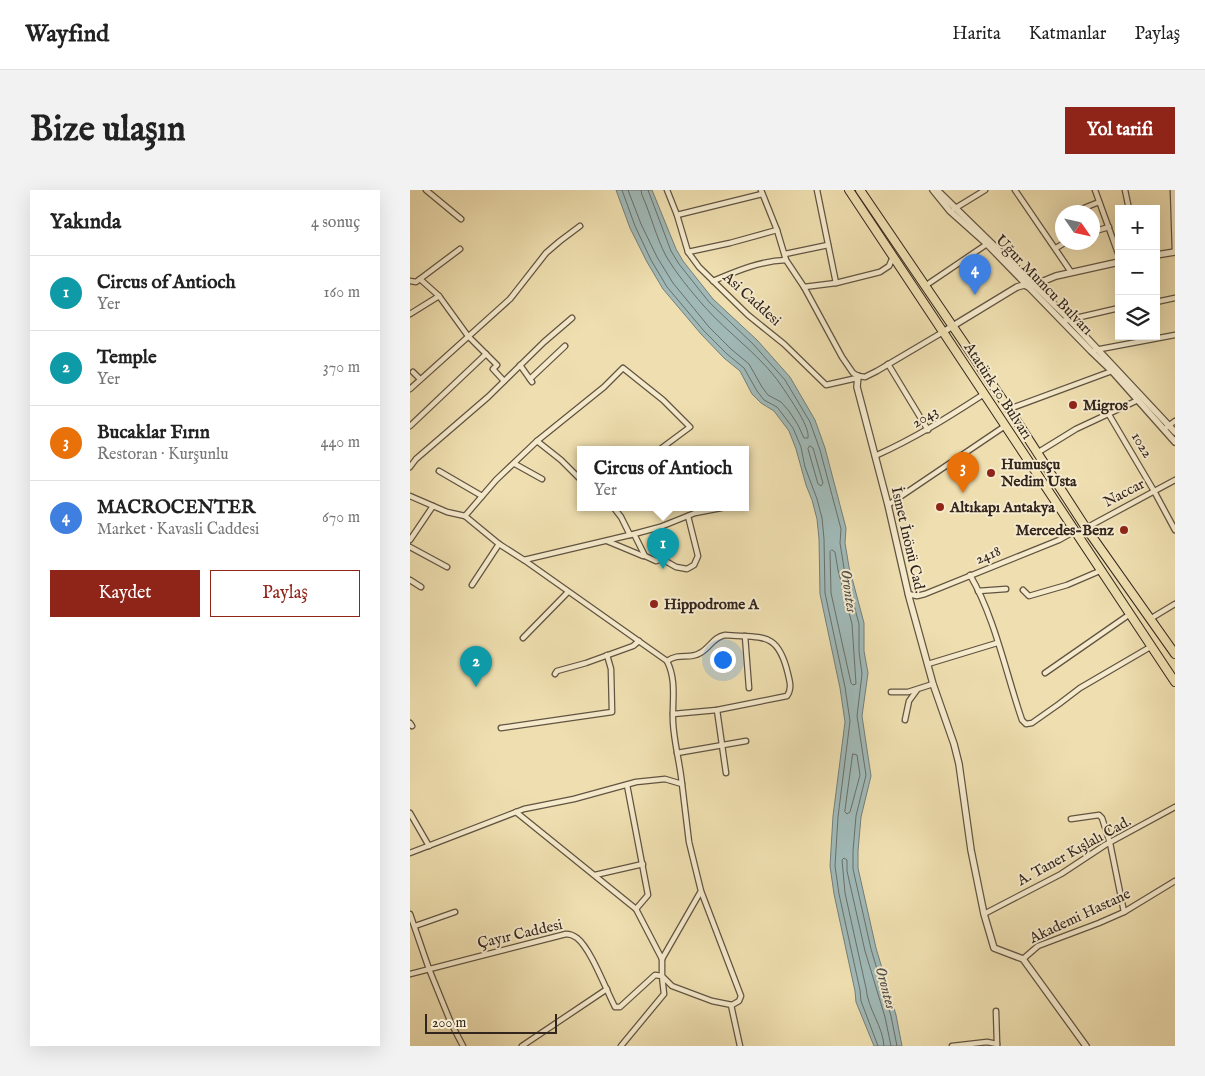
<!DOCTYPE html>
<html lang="tr">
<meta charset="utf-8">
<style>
body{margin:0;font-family:"IM FELL English",serif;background:#f2f2f2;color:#222}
.controls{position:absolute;right:15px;top:15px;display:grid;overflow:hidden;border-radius:0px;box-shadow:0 5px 20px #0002}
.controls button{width:45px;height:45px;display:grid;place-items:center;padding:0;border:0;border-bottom:1px solid #e0e0e0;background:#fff;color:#222;font:25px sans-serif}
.compass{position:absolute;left:645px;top:15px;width:45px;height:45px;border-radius:50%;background:#fff;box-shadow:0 5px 20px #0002;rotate:124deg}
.scale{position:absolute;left:15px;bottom:12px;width:132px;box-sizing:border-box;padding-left:5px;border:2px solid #32251e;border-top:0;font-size:14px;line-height:18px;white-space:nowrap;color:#32251e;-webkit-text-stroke:4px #f5eacc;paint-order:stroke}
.you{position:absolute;left:312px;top:469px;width:18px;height:18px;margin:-12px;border:4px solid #fff;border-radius:50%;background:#1a73e8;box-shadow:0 0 0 8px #1a73e833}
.badge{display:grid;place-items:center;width:32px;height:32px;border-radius:50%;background:#8f2418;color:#fff;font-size:16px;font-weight:700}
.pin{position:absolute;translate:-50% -41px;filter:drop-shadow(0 1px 2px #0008)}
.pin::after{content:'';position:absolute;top:26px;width:18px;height:15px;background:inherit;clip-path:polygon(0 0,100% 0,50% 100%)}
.popup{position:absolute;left:167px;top:256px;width:172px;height:65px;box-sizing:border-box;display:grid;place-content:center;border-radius:0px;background:#fff;filter:drop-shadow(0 1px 4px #0005);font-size:16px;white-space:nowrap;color:#767676}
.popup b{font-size:19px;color:#222}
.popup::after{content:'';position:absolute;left:50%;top:100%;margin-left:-10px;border:10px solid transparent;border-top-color:#fff}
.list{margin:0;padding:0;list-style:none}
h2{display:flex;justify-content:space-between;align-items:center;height:65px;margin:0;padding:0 20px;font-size:21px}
h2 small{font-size:16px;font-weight:400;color:#767676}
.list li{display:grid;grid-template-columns:32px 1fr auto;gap:15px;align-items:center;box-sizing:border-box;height:75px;padding:0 20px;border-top:1px solid #e0e0e0}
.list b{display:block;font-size:19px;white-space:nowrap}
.list p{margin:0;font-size:16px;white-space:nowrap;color:#767676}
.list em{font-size:16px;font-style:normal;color:#767676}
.actions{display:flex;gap:10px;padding:15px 20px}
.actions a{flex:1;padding:11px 0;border:1px solid #8f2418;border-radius:0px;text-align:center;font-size:18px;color:#8f2418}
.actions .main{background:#8f2418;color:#fff}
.icon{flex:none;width:28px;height:28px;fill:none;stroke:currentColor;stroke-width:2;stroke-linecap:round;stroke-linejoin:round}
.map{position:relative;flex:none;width:765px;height:856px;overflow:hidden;border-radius:0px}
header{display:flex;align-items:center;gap:30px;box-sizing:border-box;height:70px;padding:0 25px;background:#fff;border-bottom:1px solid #e0e0e0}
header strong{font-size:24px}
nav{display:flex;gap:28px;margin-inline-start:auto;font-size:18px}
.intro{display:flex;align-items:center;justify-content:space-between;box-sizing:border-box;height:120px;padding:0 30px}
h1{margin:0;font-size:35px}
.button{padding:12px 22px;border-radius:0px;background:#8f2418;color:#fff;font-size:18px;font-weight:700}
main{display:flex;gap:30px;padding:0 30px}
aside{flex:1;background:#fff;border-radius:0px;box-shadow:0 5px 20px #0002}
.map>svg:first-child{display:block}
</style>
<header>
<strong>Wayfind</strong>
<nav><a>Harita</a><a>Katmanlar</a><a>Paylaş</a></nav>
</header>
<div class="intro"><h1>Bize ulaşın</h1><a class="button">Yol tarifi</a></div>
<main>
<aside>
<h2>Yakında<small>4 sonuç</small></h2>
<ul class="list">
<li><span class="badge" style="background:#0f9aa8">1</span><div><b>Circus of Antioch</b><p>Yer</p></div><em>160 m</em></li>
<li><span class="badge" style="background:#0f9aa8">2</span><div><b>Temple</b><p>Yer</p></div><em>370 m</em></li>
<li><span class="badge" style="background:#e8710a">3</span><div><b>Bucaklar Fırın</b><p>Restoran · Kurşunlu</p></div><em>440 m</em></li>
<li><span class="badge" style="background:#3f7fe0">4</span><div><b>MACROCENTER</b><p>Market · Kavasli Caddesi</p></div><em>670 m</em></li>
</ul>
<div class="actions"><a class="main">Kaydet</a><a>Paylaş</a></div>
</aside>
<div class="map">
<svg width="765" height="856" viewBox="0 0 765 856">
<rect width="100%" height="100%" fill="#efdfb0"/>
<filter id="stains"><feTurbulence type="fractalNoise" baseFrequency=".004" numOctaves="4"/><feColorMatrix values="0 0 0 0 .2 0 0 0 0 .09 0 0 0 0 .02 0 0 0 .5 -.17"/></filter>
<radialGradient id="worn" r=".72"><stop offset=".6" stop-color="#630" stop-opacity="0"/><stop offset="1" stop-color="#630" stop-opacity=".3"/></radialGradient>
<polygon fill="#a0b9b7" stroke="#747e7a" points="206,0 242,0 266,59 273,71 303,109 347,150 380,187 405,230 415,258 436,338 435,353 439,377 454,433 454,461 458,483 452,526 461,586 451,627 448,661 448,678 466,758 486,825 492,856 464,856 446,812 445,801 424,704 420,676 423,626 435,532 430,498 410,404 409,349 407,329 402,310 396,295 386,259 379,241 364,221 351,213 342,204 330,181 314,168 291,144 253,99 237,72 220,38"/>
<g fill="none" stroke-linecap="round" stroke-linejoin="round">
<g stroke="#696f6a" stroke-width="1">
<polyline points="212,0 225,36 241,70 257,97 294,141 317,164 334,178 347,201 354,210 367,217 383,238 391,257 395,277 407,309 412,328 414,349 415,403 435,497 440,531 428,627 425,676 429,704 450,800 451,811 468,856"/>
<path d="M218 0 231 34 247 67 263 93 299 137 321 159 339 174 352 197 358 205 371 212 379 221 388 235 394 248H398C400 237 382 212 375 201 354 167 319 145 293 115 280 100 266 83 256 66 246 47 241 25 232 5L231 0"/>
<polyline points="238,0 261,61 269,74 299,112 343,154 375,190 400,232 410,260 431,339 430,353 434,378 449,434 449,461 452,484 447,526 456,585 446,626 443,661 443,679 461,759 481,826 487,856"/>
<polygon points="400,256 403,258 413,293 411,296 408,294 398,259"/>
<polygon points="422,360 425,362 428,380 442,434 446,494 443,495 441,493 421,403 420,362"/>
<polygon points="443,564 447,565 450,585 440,622 437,624 435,622"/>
<path d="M474 856C473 836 458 820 456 798L435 703 432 670 434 668 437 670V681L455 761 475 827 481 856"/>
</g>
<defs>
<g id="minor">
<polyline points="16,0 51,29"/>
<polyline points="257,0 267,25 278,62 289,77 338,125 374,154 416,195 447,188"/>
<polyline points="351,0 367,40 376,70 394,97 432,167 443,183 448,186 455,187 467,181 533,142"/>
<polyline points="407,0 426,93 470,82 479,76 483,67"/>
<polyline points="605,0 661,82"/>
<polyline points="685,0 709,66"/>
<polyline points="715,0 719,19"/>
<polyline points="763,0 765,62"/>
<polyline points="544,19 575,0"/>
<polyline points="664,22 689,12"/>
<polyline points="267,25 352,4"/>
<polyline points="682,42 699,37"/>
<polyline points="646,58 656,52"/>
<polyline points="278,62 320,53 367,40"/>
<polyline points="375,64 418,55"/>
<polyline points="10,89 50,59"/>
<polyline points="0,91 6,92 10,89 29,106 58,146 87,175 83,179 94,191"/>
<path d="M303 91C327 81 350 71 376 70"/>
<polyline points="515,96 577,54"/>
<polyline points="394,97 426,93"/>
<polyline points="746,112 765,108"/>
<polyline points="0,124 29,106"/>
<polyline points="653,131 709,118"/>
<polyline points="685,160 765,145"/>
<polyline points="478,174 518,240"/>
<polyline points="110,175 122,192"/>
<polyline points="3,182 10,189"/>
<polyline points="120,189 155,156"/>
<polyline points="0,199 100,109 136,63 150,51 170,36"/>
<polyline points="599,219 702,181"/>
<polyline points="698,223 744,301 765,340"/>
<polyline points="0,236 76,164"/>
<polyline points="757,237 765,231"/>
<polyline points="127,251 151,270 170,289"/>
<polyline points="627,263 666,239 728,210"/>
<path d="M465 266C505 248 537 228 574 204"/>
<polyline points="105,274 132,289"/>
<polyline points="0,277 6,269 78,207 134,152 162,128"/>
<polyline points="29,281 72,306"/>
<path d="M0 306 37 322 55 326 89 354 114 370 257 471C267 491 262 511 263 532 264 553 270 573 272 594L255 589 226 592 164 609 114 619 0 663"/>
<polyline points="478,315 595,236"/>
<polyline points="204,318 211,327 220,345"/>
<polyline points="55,326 86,290 127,251 194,197 213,178 253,210 280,237 249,260"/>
<polyline points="676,338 765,290"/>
<polyline points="224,344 235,366 246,371 252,369 266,377 277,379 284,375 288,366 278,326"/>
<polyline points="0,350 23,316"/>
<polyline points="197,351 233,366"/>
<polyline points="0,357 37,377"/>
<polyline points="114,370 224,344 250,337 285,323 311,318"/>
<path d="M560 385C584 426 595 479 610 524L612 530 616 534 622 533 649 514 670 498 742 456"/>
<polyline points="0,390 11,397"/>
<polyline points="62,395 89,354"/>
<polyline points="613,400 619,406 657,395 692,380"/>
<polyline points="568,401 596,399"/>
<polyline points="498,404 507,406 515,404 649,350 665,341"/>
<polyline points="740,429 765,414"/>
<polyline points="335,446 339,498"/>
<polyline points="113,448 158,402"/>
<path d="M257 471C270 462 279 470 290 463 300 458 303 447 315 445 353 448 368 441 378 484 380 492 382 499 377 506L307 520 263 524"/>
<polyline points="518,474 587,453"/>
<polyline points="635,483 720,424"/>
<polyline points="145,484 147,481 176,473 223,456 229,451"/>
<polyline points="481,502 498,502 523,494"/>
<polyline points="307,520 316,583"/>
<polyline points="495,530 499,511 507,500"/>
<polyline points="0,533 2,536"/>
<polyline points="91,538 202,522 201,479 197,465"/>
<polyline points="267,563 336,551"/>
<polyline points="272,594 279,652 291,701 331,806 329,811 322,815 302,811 262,796 252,786 252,769 291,701"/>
<polyline points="217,595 238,705 226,719"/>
<polyline points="106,622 226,719 252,769"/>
<polyline points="0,623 19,656"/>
<polyline points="661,629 689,625 692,628 700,653 714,722"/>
<polyline points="185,685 233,674"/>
<polyline points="0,724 19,779 41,833 53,856"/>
<polyline points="574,724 651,684 695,655 765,617"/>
<polyline points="5,736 45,722"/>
<polyline points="613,769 628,756 689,733 714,722 765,691"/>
<path d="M0 784 156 744C160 744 163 745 167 748 181 759 196 800 205 817H210L245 785 252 786 254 804 211 856"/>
<polyline points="321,815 330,856"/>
<polyline points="586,821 587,854"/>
<polyline points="112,856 197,799"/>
<polyline points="542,856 577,852 587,854 587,856"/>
</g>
<g id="tertiary">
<polyline points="523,0 540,21 577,54 681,161 702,181 765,252"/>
<polyline points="527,0 660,130 765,242"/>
<polyline points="746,65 765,62"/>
<polyline points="533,142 607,97 614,95 619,97 646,86 709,72"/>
<polyline points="448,186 447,197 478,315 499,407 523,494 544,554 549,574 561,660 574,724 584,758 613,769 676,856"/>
</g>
<g id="trunk">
<polyline points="439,0 765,492"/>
<polyline points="450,0 599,219 676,338 765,464"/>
</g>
</defs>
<use href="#minor" stroke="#615442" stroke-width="7"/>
<use href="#tertiary" stroke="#615442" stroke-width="8"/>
<use href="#trunk" stroke="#32251e" stroke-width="10"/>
<use href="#minor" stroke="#f5eacc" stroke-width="4.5"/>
<use href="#tertiary" stroke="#f5eacc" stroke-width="5.5"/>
<use href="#trunk" stroke="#efdfb0" stroke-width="8"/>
</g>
<g fill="#8f2418" stroke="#f5eacc" stroke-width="2">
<circle cx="663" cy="215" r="5"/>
<circle cx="581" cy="283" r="5"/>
<circle cx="530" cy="317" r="5"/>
<circle cx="714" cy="340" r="5"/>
<circle cx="244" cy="414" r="5"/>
</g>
<g text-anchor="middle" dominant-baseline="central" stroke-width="4" stroke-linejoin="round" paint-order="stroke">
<g font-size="15" fill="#32251e" stroke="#f5eacc">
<text transform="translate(634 95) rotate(46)">Uğur Mumcu Bulvarı</text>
<text transform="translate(342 109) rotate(42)">Asi Caddesi</text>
<text transform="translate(588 201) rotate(57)">Atatürk 10 Bulvarı</text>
<text transform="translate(515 227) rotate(-31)">2043</text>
<text transform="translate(732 255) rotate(59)">1022</text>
<text transform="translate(714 303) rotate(-28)">Naccar</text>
<text transform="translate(498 350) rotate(77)">İsmet İnönü Cad.</text>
<text transform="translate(578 365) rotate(-22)">2418</text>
<text transform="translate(664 661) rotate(-29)">A. Taner Kışlalı Cad.</text>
<text transform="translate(670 726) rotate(-25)">Akademi Hastane</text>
<text transform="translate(110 744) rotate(-13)">Çayır Caddesi</text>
</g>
<g font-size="15" font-weight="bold" fill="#32251e" stroke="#f5eacc" text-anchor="start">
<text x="673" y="215">Migros</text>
<text x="591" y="274">Humusçu<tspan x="591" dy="17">Nedim Usta</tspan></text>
<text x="540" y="317">Altıkapı Antakya</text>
<text x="704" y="340" text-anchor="end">Mercedes-Benz</text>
<text x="254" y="414">Hippodrome A</text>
</g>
<g font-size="16" font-style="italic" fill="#53514c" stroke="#f5eacc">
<text transform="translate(438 401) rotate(82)">Orontes</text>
<text transform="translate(475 798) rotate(75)">Orontes</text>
</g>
</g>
<rect width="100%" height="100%" filter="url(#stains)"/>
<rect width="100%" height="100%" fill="url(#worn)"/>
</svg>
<div class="controls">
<button>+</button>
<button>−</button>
<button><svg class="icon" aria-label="layers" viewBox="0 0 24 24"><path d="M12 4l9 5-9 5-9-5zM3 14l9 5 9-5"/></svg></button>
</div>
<svg class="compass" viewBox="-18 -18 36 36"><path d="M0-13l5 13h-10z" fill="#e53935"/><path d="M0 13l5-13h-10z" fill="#767676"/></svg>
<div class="scale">200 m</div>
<div class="you"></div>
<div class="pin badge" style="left:253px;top:379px;background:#0f9aa8">1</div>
<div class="popup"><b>Circus of Antioch</b>Yer</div>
<div class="pin badge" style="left:66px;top:497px;background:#0f9aa8">2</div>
<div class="pin badge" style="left:553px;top:303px;background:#e8710a">3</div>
<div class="pin badge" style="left:565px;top:105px;background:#3f7fe0">4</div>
</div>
</main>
